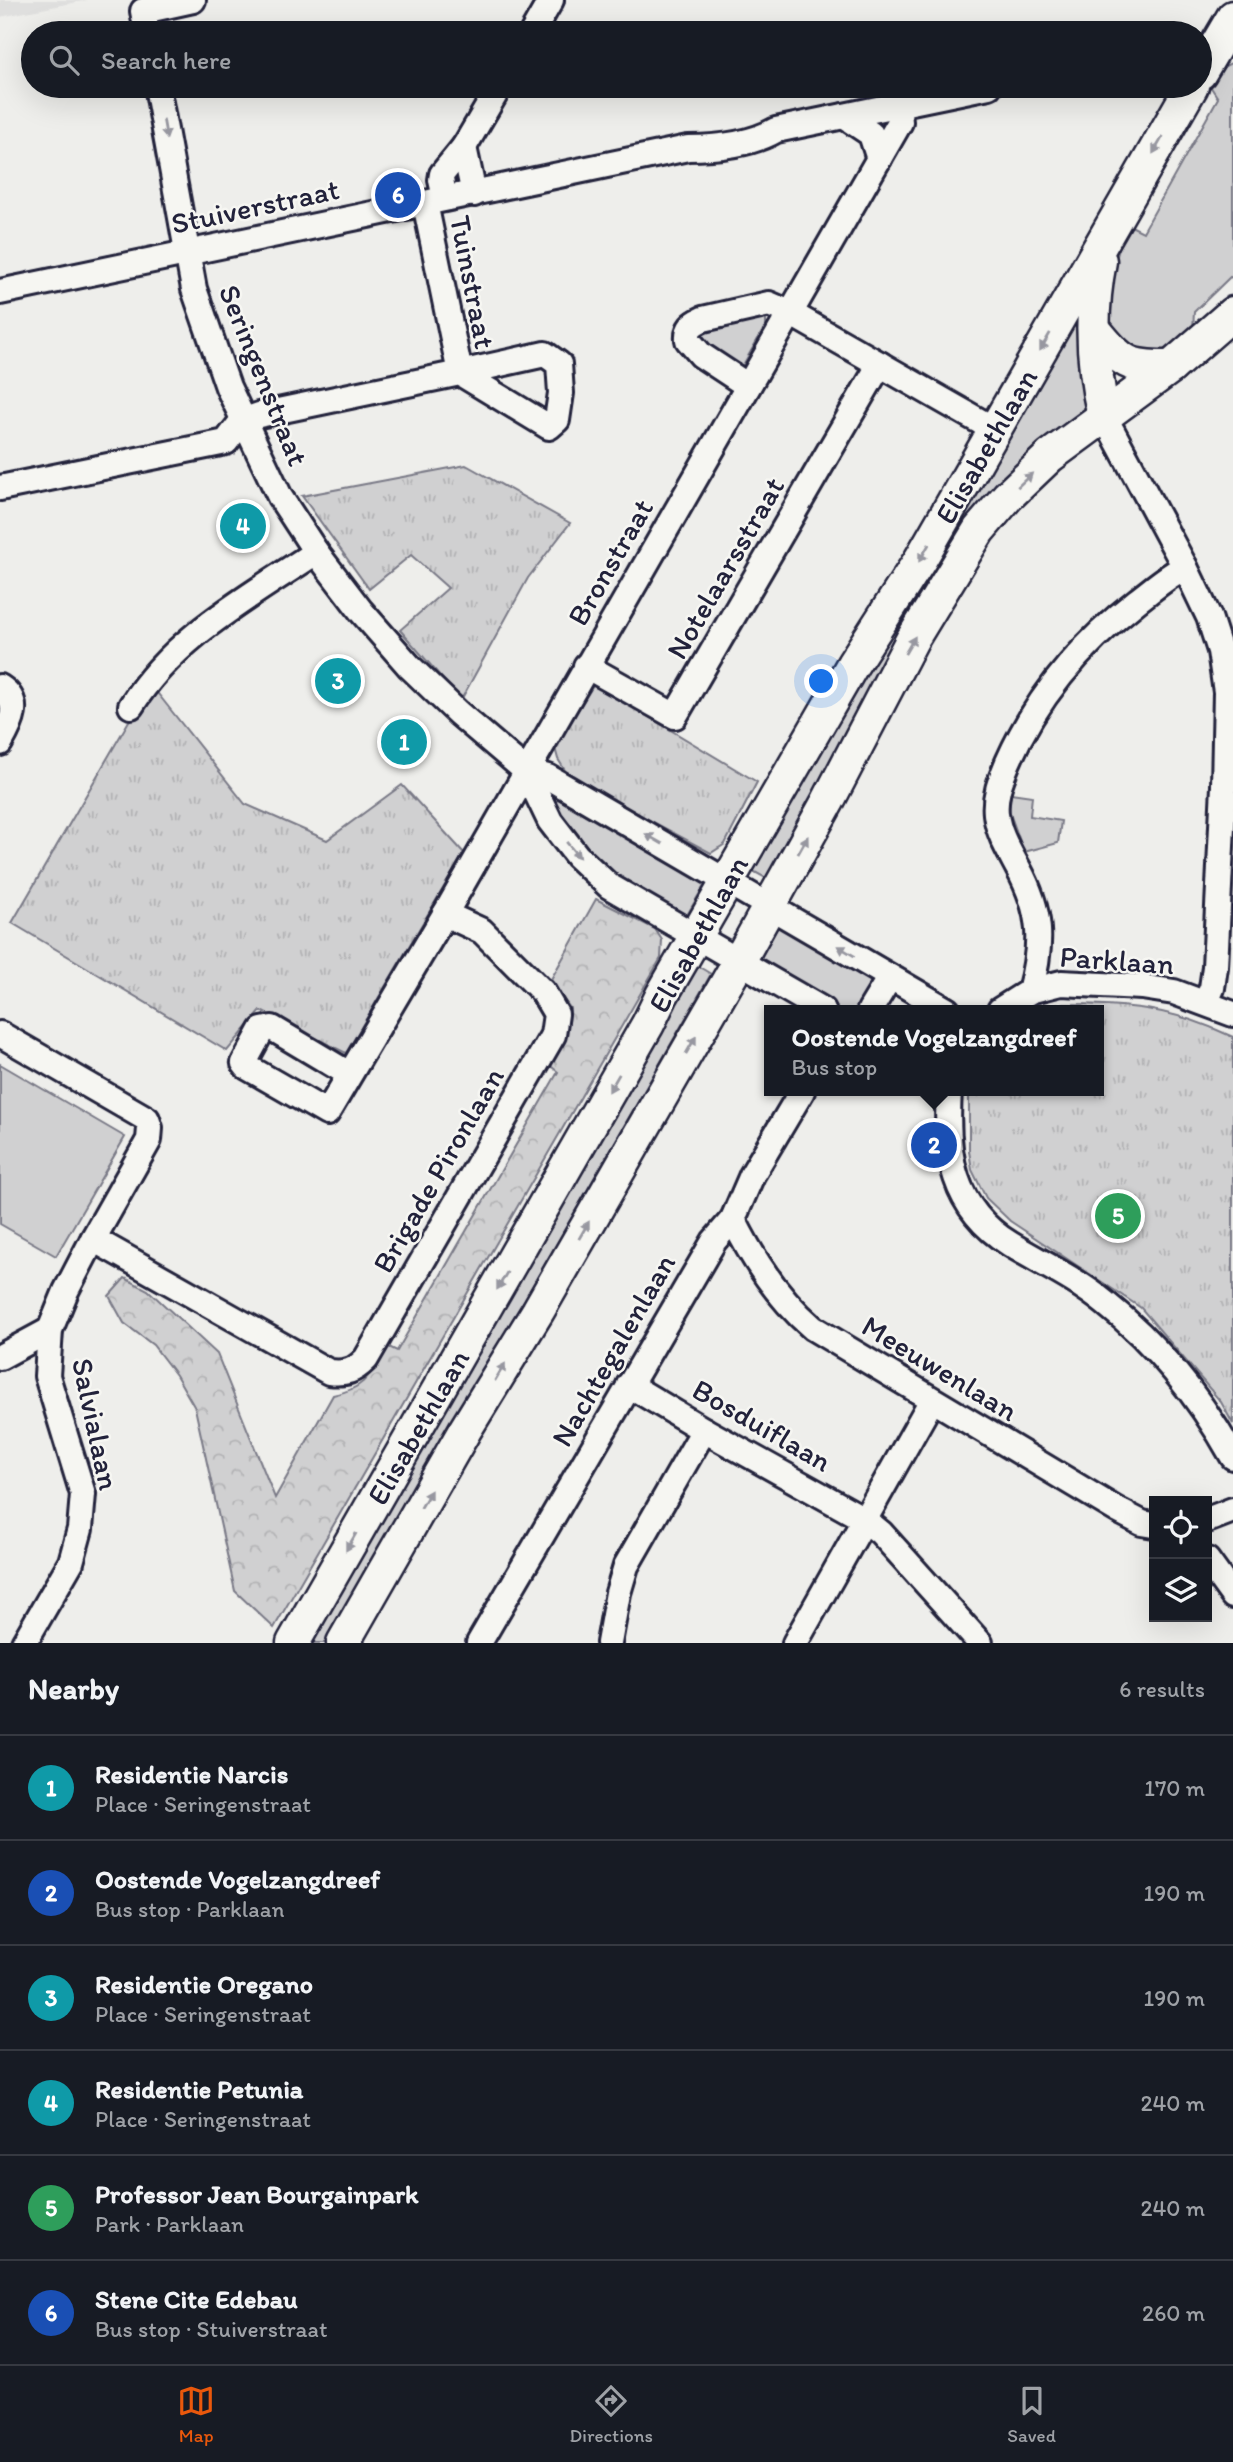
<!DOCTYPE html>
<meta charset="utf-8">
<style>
body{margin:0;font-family:Itim,sans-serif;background:#20242c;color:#f1f3f6}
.controls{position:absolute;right:21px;bottom:21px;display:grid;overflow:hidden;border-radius:0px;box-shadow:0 7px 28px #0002}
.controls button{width:63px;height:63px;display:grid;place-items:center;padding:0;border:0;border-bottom:2px solid #363941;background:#171b24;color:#f1f3f6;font:35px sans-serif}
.you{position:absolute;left:822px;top:682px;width:24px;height:24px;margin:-18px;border:5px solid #fff;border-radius:50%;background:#1a73e8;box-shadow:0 0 0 10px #1a73e833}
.badge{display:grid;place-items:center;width:46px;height:46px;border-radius:50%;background:#ea580c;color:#fff;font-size:23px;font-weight:700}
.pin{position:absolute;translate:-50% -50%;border:4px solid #fff;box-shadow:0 2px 7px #0006}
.popup{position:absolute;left:764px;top:1005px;width:340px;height:91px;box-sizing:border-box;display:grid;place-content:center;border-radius:0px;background:#171b24;filter:drop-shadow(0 2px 5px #0005);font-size:23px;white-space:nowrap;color:#9ea1a6}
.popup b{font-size:26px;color:#f1f3f6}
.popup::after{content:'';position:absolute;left:50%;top:100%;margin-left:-14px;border:14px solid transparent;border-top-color:#171b24}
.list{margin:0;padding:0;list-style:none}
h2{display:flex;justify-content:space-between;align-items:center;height:91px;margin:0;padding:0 28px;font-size:30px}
h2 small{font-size:23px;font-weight:400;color:#9ea1a6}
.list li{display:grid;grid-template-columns:46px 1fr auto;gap:21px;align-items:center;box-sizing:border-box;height:105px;padding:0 28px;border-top:2px solid #363941}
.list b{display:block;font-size:26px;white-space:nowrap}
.list p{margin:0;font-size:23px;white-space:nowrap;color:#9ea1a6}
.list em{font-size:23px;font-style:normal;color:#9ea1a6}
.icon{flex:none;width:38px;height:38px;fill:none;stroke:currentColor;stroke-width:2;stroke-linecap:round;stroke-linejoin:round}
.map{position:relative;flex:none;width:1233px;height:1643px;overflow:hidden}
.search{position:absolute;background:#171b24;box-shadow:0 7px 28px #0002;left:21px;right:21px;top:21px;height:77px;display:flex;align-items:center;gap:18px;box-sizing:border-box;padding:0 24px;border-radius:38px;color:#9ea1a6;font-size:26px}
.sheet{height:721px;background:#171b24}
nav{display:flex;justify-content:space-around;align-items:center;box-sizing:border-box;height:98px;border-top:2px solid #363941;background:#171b24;font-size:19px;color:#9ea1a6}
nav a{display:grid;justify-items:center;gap:4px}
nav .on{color:#ea580c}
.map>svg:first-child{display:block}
</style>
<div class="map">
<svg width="1233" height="1643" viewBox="0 0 1233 1643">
<defs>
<pattern id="forest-crowns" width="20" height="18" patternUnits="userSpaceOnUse" patternTransform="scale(1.75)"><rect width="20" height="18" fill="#d0d0d1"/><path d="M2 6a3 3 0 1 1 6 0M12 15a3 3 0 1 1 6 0" fill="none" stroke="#b2b2b4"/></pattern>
<pattern id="park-tufts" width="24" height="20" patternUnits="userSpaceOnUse" patternTransform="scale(1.75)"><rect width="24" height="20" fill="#d0d0d1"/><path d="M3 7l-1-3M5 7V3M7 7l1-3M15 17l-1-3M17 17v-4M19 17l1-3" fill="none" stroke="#b2b2b4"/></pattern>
</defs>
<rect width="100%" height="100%" fill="#eeeeeb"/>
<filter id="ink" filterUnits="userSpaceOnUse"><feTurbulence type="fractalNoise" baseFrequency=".0143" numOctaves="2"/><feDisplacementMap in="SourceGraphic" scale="14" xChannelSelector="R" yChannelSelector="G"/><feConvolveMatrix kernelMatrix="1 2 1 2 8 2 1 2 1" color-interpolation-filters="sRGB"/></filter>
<g filter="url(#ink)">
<polygon fill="#dfdfde" points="0,0 88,0 0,17"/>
<g fill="#d0d0d1" stroke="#797986" stroke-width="2">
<path d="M1233 62V278L1230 277 1194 312 1193 329 1168 352 1147 360 1109 330C1104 295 1116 256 1127 224L1143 232 1218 98 1210 86 1221 68Z"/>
<polygon points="1077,308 1094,405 940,575 788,840 773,882 753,871"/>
<polygon points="763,315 766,317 766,325 743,365 737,369 731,366 702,338 707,328"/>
<polygon points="544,788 708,879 683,922 606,874 557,817"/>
<polygon points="1011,793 1032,796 1030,816 1061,821 1058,843 1024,852 1009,811"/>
<polygon points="781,921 870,979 871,985 862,1007 857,1010 836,1010 757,965"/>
<polygon points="691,962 711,974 328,1643 310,1643 678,1000"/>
<polygon points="0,1064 125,1137 56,1256 0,1224"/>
</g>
<path fill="url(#forest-crowns)" stroke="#797986" stroke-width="2" d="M596 899 655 929 662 940 661 958 274 1628 235 1591 195 1408 176 1375 153 1345 124 1323 109 1296 125 1278 148 1290 217 1354 275 1498 333 1395C367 1388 370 1374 387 1346L397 1351 558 1072 547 1063 569 1023 570 1008 550 981Z"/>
<g fill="url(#park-tufts)" stroke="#797986" stroke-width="2">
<polygon points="466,465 570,523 528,578 461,700 400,630 448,588 411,555 369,589 302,496"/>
<polygon points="594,684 757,782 725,844 711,853 569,777 558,759 555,748"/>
<polygon points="155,690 245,804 327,840 402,785 464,853 346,1053 261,1011 227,1051 12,923 133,714"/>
<path d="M1059 1004C1127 1004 1170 1007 1233 1037V1424L1221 1402 1141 1308 1010 1221 986 1198 972 1170 969 1151V1091H1098V1010H1038Z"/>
</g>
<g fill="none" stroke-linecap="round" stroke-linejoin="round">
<defs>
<g id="minor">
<polyline points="147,33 143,11 193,0"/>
<polyline points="532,33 551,0"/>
<polyline points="157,86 194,289 228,387 280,497 316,552 361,611 410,667 458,713 526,771 548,777 947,1010"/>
<polyline points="844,116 871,134 879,159"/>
<polyline points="464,147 474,194"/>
<polyline points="445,198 441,180 442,174 464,147 500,86"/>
<path d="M0 292 688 148C718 148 750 145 776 130L989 86"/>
<path d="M748 386 701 355 688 340C687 328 692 324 703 319L769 304 790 313 995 430"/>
<polyline points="1104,416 1185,567 1209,617 1220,651 1226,692 1224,786 1215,967 1212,988 1206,1002"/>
<polyline points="242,421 259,415 460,373 549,427 557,420 561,393 559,364 545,354 460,373 425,203"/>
<polyline points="0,488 226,442 242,421"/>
<polyline points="586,666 675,716 880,364"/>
<path d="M0 687C23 702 11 724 0 743"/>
<path d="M131 706C174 637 249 597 316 552"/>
<polyline points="526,771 550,821 577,856 609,886 823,1010"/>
<path d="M1030 991C1043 943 1042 912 1018 868 1009 851 998 833 996 814 994 795 1001 779 1008 762 1036 698 1082 644 1137 601 1153 589 1167 576 1185 567"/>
<polyline points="870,1010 890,977"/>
<polyline points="1000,1010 1030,991 1061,983 1142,987 1174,992 1233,1014"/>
<polyline points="0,1034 147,1119 150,1128 149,1140 93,1239 66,1291 50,1330 47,1376 83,1494 80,1529 71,1562 24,1643"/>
<polyline points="349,1074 272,1028 262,1030 244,1063 247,1067 327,1113 445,914 900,122 898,105"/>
<path d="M949 1091C945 1154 952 1208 1010 1244 1041 1263 1076 1279 1105 1303 1158 1345 1200 1398 1233 1457"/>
<path d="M733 1219C753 1260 778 1298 813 1328L1117 1510 1142 1523 1154 1525"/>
<path d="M93 1239 329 1372C346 1374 354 1371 366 1359L553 1035 556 1014 543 992 482 931 445 914"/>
<polyline points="0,1357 50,1330"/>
<polyline points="629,1385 704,1430 864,1519 881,1533 980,1643"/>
<polyline points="1207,1520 1233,1510"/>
<polyline points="1207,1560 1233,1596"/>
<polyline points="479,1643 714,1241 733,1219 752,1175 802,1091"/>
<polyline points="609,1643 618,1593 626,1566 704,1430"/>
<polyline points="795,1643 932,1400"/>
</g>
<g id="major">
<polyline points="1200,73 1233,17"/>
<path d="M1100 261C1090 311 1092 365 1104 416"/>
<path d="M1095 330C1122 363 1128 368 1171 367"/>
<polyline points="293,1643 648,1024 662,995 853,664 920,560 1192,86"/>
<polyline points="343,1643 465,1430 538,1311 733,972 828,801 912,640 979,530 1008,496 1050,456 1171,367 1233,313"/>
</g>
</defs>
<use href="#minor" stroke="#22223b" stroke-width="30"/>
<use href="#major" stroke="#22223b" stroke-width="37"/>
<use href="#minor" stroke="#f6f6f2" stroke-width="24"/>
<use href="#major" stroke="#f6f6f2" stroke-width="32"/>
</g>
<defs><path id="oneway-solid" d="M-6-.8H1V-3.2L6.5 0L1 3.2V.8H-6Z" transform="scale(1.75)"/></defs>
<g fill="#9797a0">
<use href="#oneway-solid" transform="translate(165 129) rotate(80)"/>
<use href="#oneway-solid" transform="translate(1158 145) rotate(120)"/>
<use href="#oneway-solid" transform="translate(1045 342) rotate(120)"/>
<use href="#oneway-solid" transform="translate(1025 480) rotate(-43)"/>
<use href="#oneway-solid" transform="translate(924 553) rotate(120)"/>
<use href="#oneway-solid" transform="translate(910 645) rotate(-60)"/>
<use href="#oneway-solid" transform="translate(654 839) rotate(-150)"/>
<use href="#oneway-solid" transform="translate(803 845) rotate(-61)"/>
<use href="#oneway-solid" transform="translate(573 850) rotate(50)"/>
<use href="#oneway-solid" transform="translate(846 951) rotate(-149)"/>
<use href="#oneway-solid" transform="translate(691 1045) rotate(-60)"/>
<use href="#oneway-solid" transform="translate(614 1083) rotate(120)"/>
<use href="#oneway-solid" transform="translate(584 1230) rotate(-60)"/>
<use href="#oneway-solid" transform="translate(502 1281) rotate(120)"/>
<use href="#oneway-solid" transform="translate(500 1372) rotate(-59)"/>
<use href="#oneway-solid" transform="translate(426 1499) rotate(-60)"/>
<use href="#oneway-solid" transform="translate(351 1542) rotate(120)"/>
</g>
</g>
<g text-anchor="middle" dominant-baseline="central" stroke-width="5" stroke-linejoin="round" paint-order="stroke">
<g font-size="30" fill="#22223b" stroke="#f6f6f2">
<text transform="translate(255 206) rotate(-12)">Stuiverstraat</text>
<text transform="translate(473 282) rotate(79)">Tuinstraat</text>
<text transform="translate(264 375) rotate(68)">Seringenstraat</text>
<text transform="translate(986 446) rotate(-60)">Elisabethlaan</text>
<text transform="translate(610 562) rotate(-60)">Bronstraat</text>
<text transform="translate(725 568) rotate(-60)">Notelaarsstraat</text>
<text transform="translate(698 934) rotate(-61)">Elisabethlaan</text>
<text transform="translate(1117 960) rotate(4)">Parklaan</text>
<text transform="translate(438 1170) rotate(-60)">Brigade Pironlaan</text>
<text transform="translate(613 1350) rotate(-60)">Nachtegalenlaan</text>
<text transform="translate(940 1368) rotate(31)">Meeuwenlaan</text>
<text transform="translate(96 1424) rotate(78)">Salvialaan</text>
<text transform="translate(762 1425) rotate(30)">Bosduiflaan</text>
<text transform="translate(418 1427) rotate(-60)">Elisabethlaan</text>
</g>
</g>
</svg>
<div class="controls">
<button><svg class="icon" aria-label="locate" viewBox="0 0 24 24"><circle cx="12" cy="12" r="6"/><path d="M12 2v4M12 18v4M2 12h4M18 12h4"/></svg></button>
<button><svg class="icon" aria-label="layers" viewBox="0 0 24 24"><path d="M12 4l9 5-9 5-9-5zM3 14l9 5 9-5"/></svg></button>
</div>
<div class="you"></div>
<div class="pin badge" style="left:404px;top:742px;background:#0f9aa8">1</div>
<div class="pin badge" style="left:934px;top:1145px;background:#1a4fb4">2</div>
<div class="popup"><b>Oostende Vogelzangdreef</b>Bus stop</div>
<div class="pin badge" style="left:338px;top:681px;background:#0f9aa8">3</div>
<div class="pin badge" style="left:243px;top:526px;background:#0f9aa8">4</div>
<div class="pin badge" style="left:1118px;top:1216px;background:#2e9e5b">5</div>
<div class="pin badge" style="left:398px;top:195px;background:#1a4fb4">6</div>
<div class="search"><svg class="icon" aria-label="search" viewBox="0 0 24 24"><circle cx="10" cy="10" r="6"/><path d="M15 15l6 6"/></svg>Search here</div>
</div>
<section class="sheet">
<h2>Nearby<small>6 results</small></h2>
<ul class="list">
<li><span class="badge" style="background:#0f9aa8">1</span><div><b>Residentie Narcis</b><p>Place · Seringenstraat</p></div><em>170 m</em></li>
<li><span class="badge" style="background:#1a4fb4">2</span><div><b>Oostende Vogelzangdreef</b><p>Bus stop · Parklaan</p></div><em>190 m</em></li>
<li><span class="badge" style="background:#0f9aa8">3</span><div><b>Residentie Oregano</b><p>Place · Seringenstraat</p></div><em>190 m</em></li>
<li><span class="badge" style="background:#0f9aa8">4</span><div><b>Residentie Petunia</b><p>Place · Seringenstraat</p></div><em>240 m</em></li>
<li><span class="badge" style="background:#2e9e5b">5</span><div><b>Professor Jean Bourgainpark</b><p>Park · Parklaan</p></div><em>240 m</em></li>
<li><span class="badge" style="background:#1a4fb4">6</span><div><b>Stene Cite Edebau</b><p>Bus stop · Stuiverstraat</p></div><em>260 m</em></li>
</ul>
</section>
<nav>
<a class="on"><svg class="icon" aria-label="map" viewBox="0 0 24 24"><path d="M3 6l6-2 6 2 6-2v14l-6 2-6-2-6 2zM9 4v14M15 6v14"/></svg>Map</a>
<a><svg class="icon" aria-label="directions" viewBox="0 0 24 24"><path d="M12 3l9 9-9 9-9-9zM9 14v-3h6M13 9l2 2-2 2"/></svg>Directions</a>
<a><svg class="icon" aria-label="saved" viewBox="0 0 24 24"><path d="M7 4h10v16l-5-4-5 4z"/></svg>Saved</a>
</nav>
